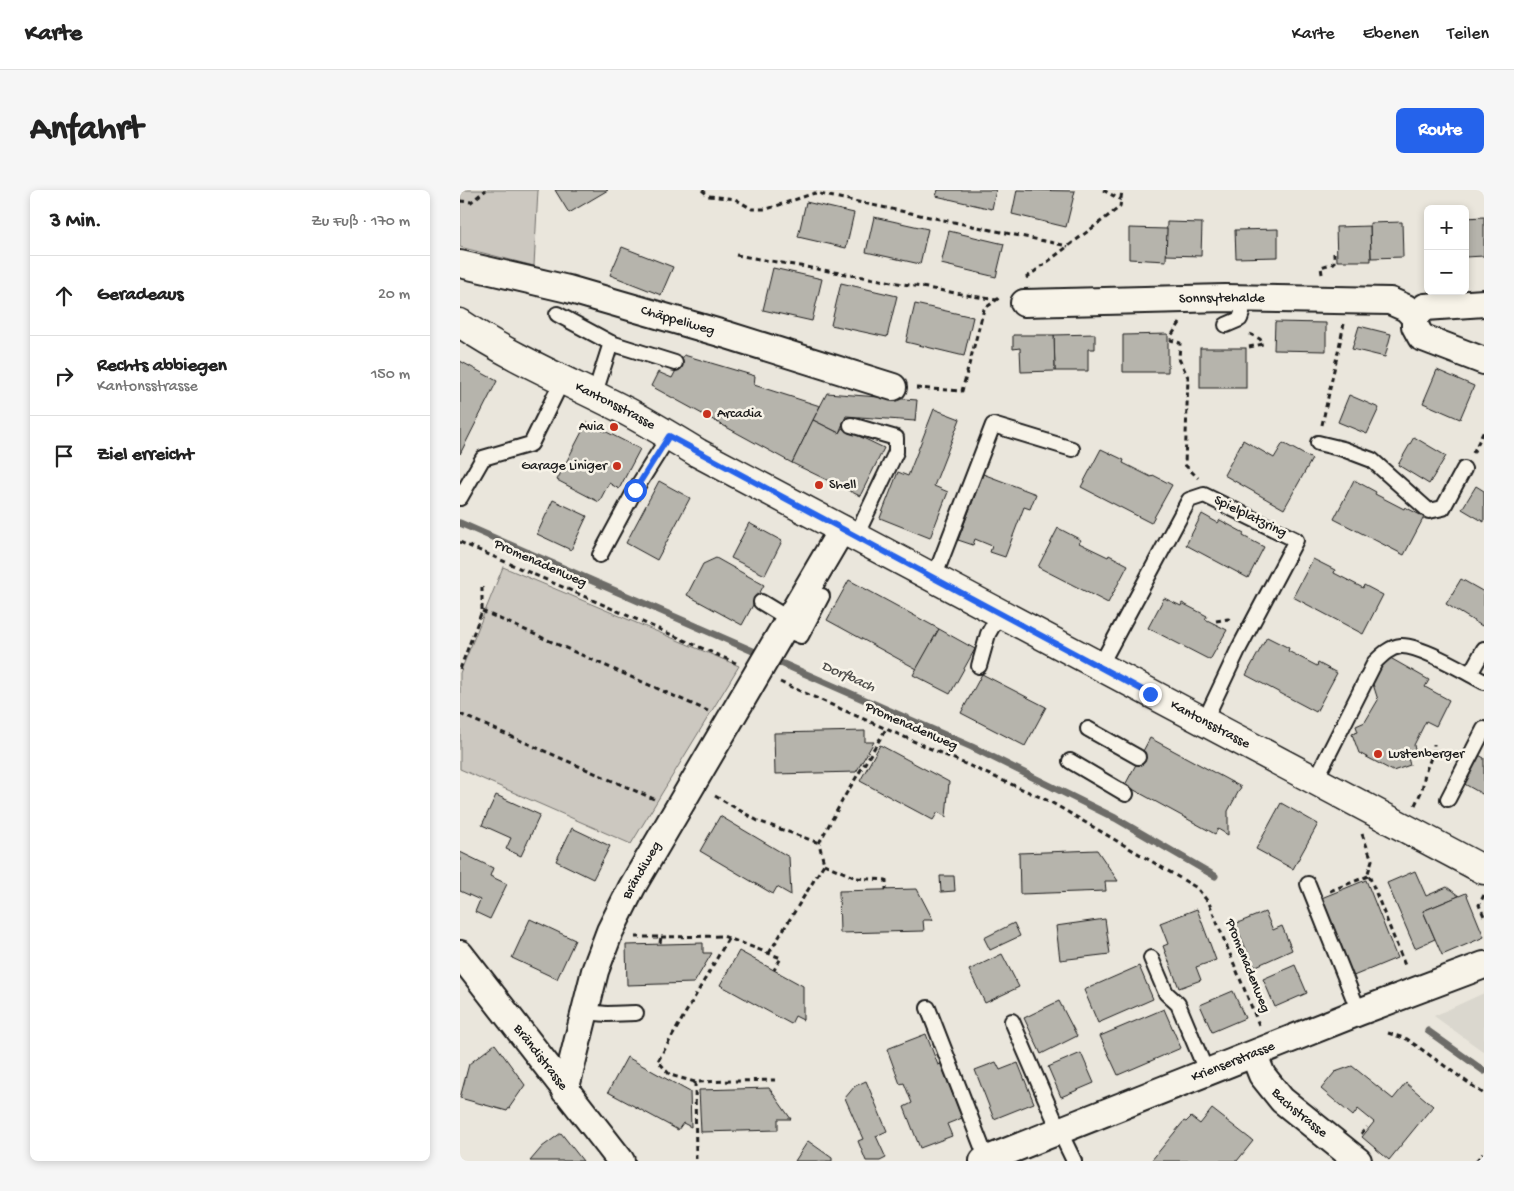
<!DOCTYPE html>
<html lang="de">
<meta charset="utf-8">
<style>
body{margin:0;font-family:"Gochi Hand",sans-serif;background:#f6f6f6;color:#222}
.controls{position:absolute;right:15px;top:15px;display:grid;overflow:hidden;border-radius:8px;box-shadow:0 2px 8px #0003}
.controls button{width:45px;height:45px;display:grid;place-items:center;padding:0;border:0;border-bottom:1px solid #e0e0e0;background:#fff;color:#222;font:25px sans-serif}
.stop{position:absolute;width:15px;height:15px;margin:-11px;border:4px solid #2563eb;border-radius:50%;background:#fff}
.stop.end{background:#2563eb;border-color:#fff;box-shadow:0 1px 5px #0008}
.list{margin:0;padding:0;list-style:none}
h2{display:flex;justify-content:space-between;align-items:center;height:65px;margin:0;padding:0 20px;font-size:21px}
h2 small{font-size:16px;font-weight:400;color:#767676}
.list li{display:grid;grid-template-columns:32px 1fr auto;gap:15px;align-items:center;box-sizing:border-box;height:80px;padding:0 20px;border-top:1px solid #e0e0e0}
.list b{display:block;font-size:19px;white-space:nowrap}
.list p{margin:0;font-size:16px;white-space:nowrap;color:#767676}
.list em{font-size:16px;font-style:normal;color:#767676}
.icon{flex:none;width:28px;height:28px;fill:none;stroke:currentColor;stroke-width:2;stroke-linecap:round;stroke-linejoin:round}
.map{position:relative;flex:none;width:1024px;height:971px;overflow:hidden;border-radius:8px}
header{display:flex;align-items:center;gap:30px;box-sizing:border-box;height:70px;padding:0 25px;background:#fff;border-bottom:1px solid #e0e0e0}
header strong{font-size:24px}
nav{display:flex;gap:28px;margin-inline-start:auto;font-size:18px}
.intro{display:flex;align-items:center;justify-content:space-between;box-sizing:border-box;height:120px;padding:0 30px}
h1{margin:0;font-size:35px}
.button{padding:12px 22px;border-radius:8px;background:#2563eb;color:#fff;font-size:18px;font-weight:700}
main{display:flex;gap:30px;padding:0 30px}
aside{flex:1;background:#fff;border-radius:8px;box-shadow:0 2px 8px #0003}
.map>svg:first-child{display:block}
</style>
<header>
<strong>Karte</strong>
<nav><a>Karte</a><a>Ebenen</a><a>Teilen</a></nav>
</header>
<div class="intro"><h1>Anfahrt</h1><a class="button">Route</a></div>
<main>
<aside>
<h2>3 Min.<small>Zu Fuß · 170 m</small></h2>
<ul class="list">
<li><svg class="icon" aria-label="ahead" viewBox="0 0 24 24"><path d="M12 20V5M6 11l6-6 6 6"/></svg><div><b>Geradeaus</b></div><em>20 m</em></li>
<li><svg class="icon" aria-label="right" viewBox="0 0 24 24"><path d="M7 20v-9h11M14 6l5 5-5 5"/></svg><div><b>Rechts abbiegen</b><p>Kantonsstrasse</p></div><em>150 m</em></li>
<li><svg class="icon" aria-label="arrive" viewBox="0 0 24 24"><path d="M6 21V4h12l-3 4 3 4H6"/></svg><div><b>Ziel erreicht</b></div></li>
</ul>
</aside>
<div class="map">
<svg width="1024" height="971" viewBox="0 0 1024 971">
<rect width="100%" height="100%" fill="#eae6dc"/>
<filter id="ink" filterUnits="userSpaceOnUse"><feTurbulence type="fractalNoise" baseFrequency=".02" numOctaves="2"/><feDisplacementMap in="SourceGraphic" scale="10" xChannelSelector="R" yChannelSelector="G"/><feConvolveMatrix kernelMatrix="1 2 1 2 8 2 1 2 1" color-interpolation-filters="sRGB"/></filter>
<g filter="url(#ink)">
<polygon fill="#dad7ce" points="1024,803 1024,862 974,826"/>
<g fill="#ccc8c0" stroke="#74726e">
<polygon points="0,0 78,0 74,76 0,57"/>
<polygon points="43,377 279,476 171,654 0,579 0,483"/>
</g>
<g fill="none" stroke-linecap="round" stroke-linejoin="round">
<g stroke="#6d6c68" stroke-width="7">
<polyline points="0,333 302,465"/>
<polyline points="312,469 512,557 655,628 755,686"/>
<polyline points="968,841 1024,881"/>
</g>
</g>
<g fill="#b6b4ac" stroke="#1c1c1c">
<polygon points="95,0 148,0 109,23"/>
<polygon points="478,0 536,0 532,19 476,6"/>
<polygon points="557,0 615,1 606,37 552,24"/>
<polygon points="346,12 394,23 386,58 338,47"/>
<polygon points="414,27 468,39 460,74 406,62"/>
<polygon points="1024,27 1024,66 1005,67 1005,28"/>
<polygon points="707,32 742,33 741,66 706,65"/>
<polygon points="942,32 943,67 911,68 910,33"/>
<polygon points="910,36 911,71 877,71 876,37"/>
<polygon points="669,38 707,39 706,71 669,69"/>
<polygon points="818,39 818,67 776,68 775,40"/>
<polygon points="489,41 544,54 536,87 481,74"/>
<polygon points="162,57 213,77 201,105 150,85"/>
<polygon points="313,78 362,89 352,131 303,120"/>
<polygon points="381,93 437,106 427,147 371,135"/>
<polygon points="455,114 513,127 504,166 446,152"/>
<polygon points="815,132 866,133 866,161 814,160"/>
<polygon points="899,136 931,144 925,167 892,159"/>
<polygon points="635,144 635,159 628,159 628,181 595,181 594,145"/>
<polygon points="708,144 708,182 663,182 663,145"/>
<polygon points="553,145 594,145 595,181 561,182 560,158 553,159"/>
<rect x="740" y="158" width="46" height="40"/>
<polygon points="224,165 295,186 294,195 360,216 332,273 191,196 198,182 212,188"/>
<polygon points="0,171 37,191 0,264"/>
<polygon points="977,180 1014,196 1000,229 963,213"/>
<polygon points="367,203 457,210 455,231 386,226 379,243 353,230"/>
<polygon points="889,205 919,218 907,244 878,232"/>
<polygon points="474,219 500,229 474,296 488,302 470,348 420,328 438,282 448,286"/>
<polygon points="353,230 379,243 382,238 424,258 400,306 332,273"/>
<polygon points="127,232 180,259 159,299 149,293 139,312 97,290"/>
<polygon points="954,247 986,266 969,294 938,275"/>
<polygon points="783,250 814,268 823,253 852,269 824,319 764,285"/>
<polygon points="641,259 664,270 663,273 691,287 693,285 712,295 691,333 621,297"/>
<polygon points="523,284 576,304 570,319 564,317 545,367 530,362 532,356 515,349 513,355 498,350"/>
<polygon points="894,290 916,302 915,304 944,319 945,317 964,327 944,365 874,329"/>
<polygon points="199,291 230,308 197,370 166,353"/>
<polygon points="1016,296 1024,301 1024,332 1002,319"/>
<polygon points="93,310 127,326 111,360 77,344"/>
<polygon points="742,324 758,333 760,330 784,343 783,346 804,357 788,388 726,355"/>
<polygon points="289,333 322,351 305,385 271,368"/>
<polygon points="598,338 621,350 619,353 648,367 649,365 668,375 648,413 578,377"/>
<polygon points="256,368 304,395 282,435 227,405 243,374"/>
<polygon points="853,369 875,380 874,383 903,398 904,395 923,405 903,444 833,407"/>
<polygon points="1001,389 1024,402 1024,433 1022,436 986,414"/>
<polygon points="389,390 479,439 457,479 367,430"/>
<polygon points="704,408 721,416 722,413 747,426 745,429 767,440 750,470 688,438"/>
<polygon points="479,439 515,459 490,504 453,485"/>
<polygon points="807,447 829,458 828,461 857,476 858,473 877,483 856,522 786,485"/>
<polygon points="925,465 969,490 965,497 989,510 976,536 966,531 954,555 956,565 948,568 950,575 933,581 899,563 892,544 898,542 896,536 905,532 918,510 912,491"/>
<polygon points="522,484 586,517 565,556 501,523"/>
<polygon points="405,541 405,552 414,552 396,582 315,584 314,543"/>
<polygon points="690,548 781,597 768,621 768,645 758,639 755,644 665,595"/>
<polygon points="420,555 489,592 486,627 478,622 473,630 400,591"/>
<polygon points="1017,564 1024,568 1024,605 1001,592"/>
<polygon points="36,605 80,625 61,666 46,659 51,648 22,635"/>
<polygon points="821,613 858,634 833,679 796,659"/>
<polygon points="260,626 329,667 331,705 317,697 313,704 240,661"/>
<polygon points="112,638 150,656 133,689 96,671"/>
<polygon points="637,660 658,691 645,691 646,701 560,704 559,663"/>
<polygon points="0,662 33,678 30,686 47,694 30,729 15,722 20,710 0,701"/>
<polygon points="955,681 966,706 987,697 999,706 963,721 975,749 955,758 927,693"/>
<polygon points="480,686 494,686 495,701 481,702"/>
<polygon points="906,690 937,768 891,787 859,709"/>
<polygon points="457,699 473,730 463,730 464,741 380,743 379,701"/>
<polygon points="1006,703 1024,747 982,765 963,721"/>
<polygon points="737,719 756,770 736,777 741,790 719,798 703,756 708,754 700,733"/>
<polygon points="805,722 813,740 822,736 832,760 794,777 775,734"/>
<polygon points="70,729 115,750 97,789 52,768"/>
<polygon points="645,729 650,764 600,770 596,736"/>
<polygon points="554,733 560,746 530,760 524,748"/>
<polygon points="243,753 243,763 252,763 234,793 167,795 166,755"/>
<polygon points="279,761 343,796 343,830 335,826 331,834 260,795"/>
<polygon points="542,764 559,797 525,813 509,780"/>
<polygon points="835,775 847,803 815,817 803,789"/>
<polygon points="679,776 693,809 638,833 624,800"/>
<polygon points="773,801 785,828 752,842 740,815"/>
<polygon points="599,811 617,846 581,864 564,828"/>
<polygon points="704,819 721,858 658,885 640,846"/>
<polygon points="466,844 478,875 481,874 502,928 487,934 492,946 460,958 444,917 452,913 444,893 440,894 427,859"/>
<polygon points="35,854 65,895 47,921 0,908 9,874"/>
<polygon points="621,863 634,893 601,907 588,877"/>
<polygon points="167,867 230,902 231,937 223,933 218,940 148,902"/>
<polygon points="536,872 540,880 558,873 574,913 534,929 515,880"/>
<polygon points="892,876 933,909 946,893 973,916 929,970 902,947 914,932 898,919 893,926 861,899 875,882"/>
<polygon points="406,891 427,941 416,946 426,968 420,971 406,971 398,951 403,949 385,908 395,896"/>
<polygon points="309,898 331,929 318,929 318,940 241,942 239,900"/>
<polygon points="752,919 793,951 777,971 691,971 724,931 726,932 731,927 740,934"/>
<polygon points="101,943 123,971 70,971 82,957"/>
<polygon points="348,951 372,968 372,971 335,971"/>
</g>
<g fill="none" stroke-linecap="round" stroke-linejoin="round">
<defs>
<g id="service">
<polyline points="97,124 151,153 215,173"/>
<polyline points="766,135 780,129 782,123 782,109"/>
<polyline points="134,206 151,153"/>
<polyline points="391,235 436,248 436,262 396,346"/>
<polyline points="858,253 883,259 912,270 969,321 983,318 1004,279"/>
<polyline points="0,308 23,268 71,254 102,191"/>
<polyline points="140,365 175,300 209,246"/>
<polyline points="474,388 533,235 612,259"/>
<polyline points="301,412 329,429"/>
<polyline points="323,439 341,446 362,406"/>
<polyline points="519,476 528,444 540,423"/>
<polyline points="640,476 729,310 744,305 836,350 778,460 744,532"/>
<polyline points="1010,484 1024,459"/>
<polyline points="628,539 678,567"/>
<polyline points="610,571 666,604"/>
<path d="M855 591 915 472C922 465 930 457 941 456 960 455 1006 482 1024 492"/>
<polyline points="988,609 1024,539"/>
<polyline points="848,694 899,822"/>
<polyline points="691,768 706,803 718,814 747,883"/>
<polyline points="468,818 527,970"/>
<polyline points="125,822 147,824 176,823"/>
<polyline points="552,831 599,940 614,971"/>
</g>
<g id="minor">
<path id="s1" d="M0 74 108 99 267 145 433 197"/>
<path id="s2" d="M564 113 765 108 930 111 946 118 955 127"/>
<polyline points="1024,113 965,117 955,127 955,136 961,147 1024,171"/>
<path id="s3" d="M0 764 161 971"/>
<path id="s4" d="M794 865 802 885 822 910 898 971"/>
<path id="s5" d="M105 901 135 781 150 741 172 697 382 339"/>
<path id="s6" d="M523 971 899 822 1024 775"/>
</g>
<g id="secondary">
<path id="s7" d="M0 133C53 169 112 193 168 222 192 235 215 249 238 263L1024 680"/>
</g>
</defs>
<use href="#service" stroke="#1c1c1c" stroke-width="18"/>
<use href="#minor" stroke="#1c1c1c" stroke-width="30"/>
<use href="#secondary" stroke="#1c1c1c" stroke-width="31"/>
<g stroke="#1c1c1c" stroke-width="3" stroke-dasharray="5 4" stroke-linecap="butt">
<polyline points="242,0 249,6 275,9 292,19 307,19 355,3 608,56"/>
<polyline points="643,0 661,10"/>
<polyline points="0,11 11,12 26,0"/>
<polyline points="276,65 536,110"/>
<polyline points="862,84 861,77 874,73 874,63"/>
<polyline points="566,88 660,17 662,0"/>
<polyline points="720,133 711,146 711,150 720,153 719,169 728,187 725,275 738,288"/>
<polyline points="789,157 803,154 800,149 790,144"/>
<polyline points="456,198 502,201 524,119 539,108"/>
<polyline points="862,235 884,134"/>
<polyline points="1013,263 1024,241"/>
<polyline points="0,352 276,473"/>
<polyline points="22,421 248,521"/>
<polyline points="756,431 768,429 773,431"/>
<polyline points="0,479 22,421 22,397"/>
<polyline points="320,492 589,611 737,698 749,713 799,835"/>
<polyline points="0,524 194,609"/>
<polyline points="255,606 298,631 359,653"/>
<polyline points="955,615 962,600 965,583 974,560 974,554"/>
<polyline points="902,644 912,670 908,683 946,778"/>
<polyline points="364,674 396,688 426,690 426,700"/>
<polyline points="870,701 908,686"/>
<polyline points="1024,705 1019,715 1024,726"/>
<polyline points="175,747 201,747 200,753"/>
<polyline points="201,747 263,746 321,768 314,780"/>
<polyline points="268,749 198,871 210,885 235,892 315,890"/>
<polyline points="309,763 364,674 359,653 386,604 426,539"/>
<polyline points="928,843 947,849 1024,904"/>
<polyline points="235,892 236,971"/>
<polyline points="901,944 907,937"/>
<polyline points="1016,971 1023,963"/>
</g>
<use href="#service" stroke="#f7f3e8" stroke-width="14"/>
<use href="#minor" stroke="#f7f3e8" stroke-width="26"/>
<use href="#secondary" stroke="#f7f3e8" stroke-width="28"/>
</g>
</g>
<g fill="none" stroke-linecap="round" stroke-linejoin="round" filter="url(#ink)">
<polyline stroke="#2563eb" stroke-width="6" points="175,300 209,246 690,504"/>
</g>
<g fill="#c8321e" stroke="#f7f3e8" stroke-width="2">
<circle cx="247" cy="224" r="5"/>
<circle cx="154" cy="237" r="5"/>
<circle cx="157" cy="276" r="5"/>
<circle cx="359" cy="295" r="5"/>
<circle cx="918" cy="564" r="5"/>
</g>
<g text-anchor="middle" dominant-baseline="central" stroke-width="5" stroke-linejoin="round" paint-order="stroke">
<g font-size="14" fill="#1c1c1c" stroke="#f7f3e8">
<text stroke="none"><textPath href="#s2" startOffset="198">Sonnsytehalde</textPath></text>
<text stroke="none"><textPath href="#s1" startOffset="225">Chäppeliweg</textPath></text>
<text stroke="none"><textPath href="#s7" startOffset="176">Kantonsstrasse</textPath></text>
<text transform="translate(790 327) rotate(26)">Spielplatzring</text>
<text transform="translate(80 374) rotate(24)">Promenadenweg</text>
<text stroke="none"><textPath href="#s7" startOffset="851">Kantonsstrasse</textPath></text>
<text transform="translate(451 537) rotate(24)">Promenadenweg</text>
<text stroke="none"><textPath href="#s5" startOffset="235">Brändiweg</textPath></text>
<text transform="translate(787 776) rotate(68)">Promenadenweg</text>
<text stroke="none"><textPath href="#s3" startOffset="131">Brändistrasse</textPath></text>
<text stroke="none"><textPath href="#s6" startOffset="269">Krienserstrasse</textPath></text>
<text stroke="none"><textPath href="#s4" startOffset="75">Bachstrasse</textPath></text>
</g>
<g font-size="14" fill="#1c1c1c" stroke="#f7f3e8" text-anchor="start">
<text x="257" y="224">Arcadia</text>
<text x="144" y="237" text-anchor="end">Avia</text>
<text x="147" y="276" text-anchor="end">Garage Liniger</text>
<text x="369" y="295">Shell</text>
<text x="928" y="564">Lustenberger</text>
</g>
<g font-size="15" font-style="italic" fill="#52514e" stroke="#f7f3e8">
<text transform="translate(388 487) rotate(24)">Dorfbach</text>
</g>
</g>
</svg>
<div class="controls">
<button>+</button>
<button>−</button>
</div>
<div class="stop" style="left:175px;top:300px"></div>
<div class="stop end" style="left:690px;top:504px"></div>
</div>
</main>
